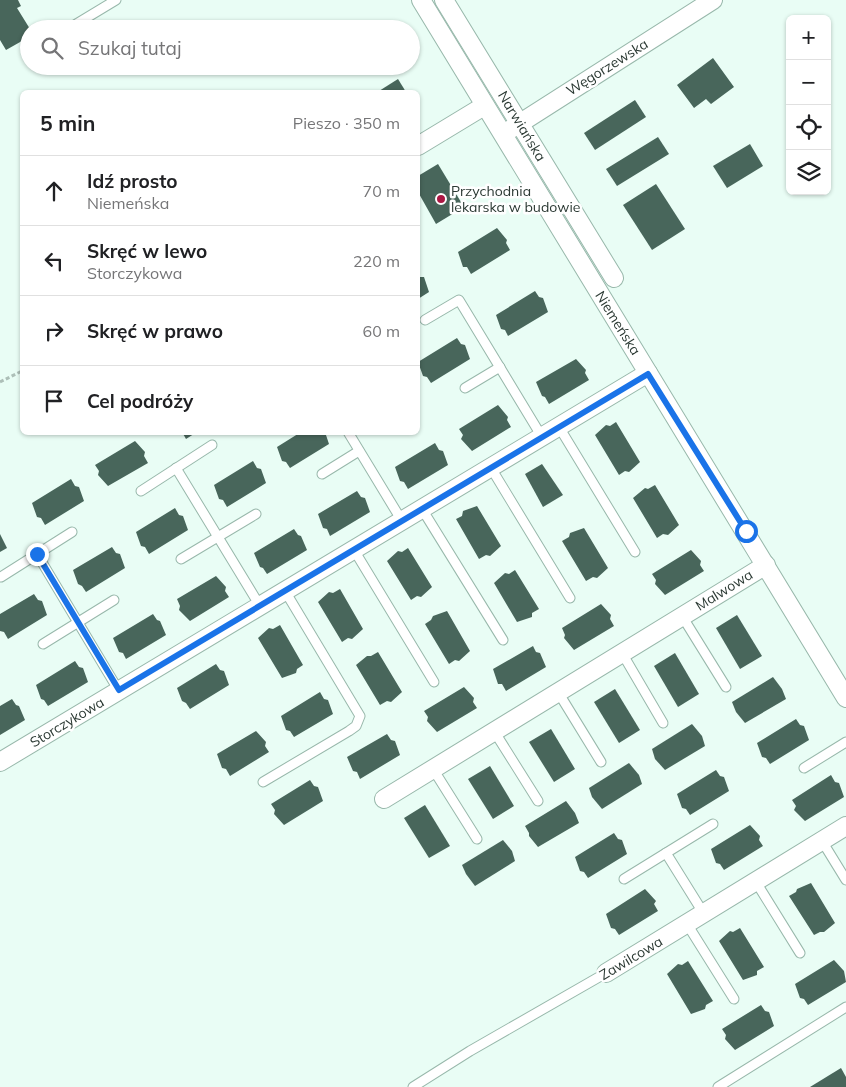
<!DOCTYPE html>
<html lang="pl">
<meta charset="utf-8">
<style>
body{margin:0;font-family:Mulish,sans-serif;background:#f2f2f2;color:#202124}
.controls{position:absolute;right:15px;top:15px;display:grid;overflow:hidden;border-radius:8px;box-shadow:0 1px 4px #0004}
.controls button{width:45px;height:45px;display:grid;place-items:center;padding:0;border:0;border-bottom:1px solid #e0e0e0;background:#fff;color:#202124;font:25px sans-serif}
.stop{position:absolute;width:15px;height:15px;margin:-11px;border:4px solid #1a73e8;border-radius:50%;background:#fff}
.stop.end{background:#1a73e8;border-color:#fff;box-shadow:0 1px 5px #0008}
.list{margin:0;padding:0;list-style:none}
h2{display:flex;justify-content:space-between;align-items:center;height:65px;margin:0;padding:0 20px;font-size:21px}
h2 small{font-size:16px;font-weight:400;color:#757577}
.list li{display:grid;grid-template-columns:32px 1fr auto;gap:15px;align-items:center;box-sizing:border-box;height:70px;padding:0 20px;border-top:1px solid #e0e0e0}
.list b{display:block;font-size:19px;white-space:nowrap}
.list p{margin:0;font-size:16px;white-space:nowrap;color:#757577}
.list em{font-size:16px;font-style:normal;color:#757577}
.icon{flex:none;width:28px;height:28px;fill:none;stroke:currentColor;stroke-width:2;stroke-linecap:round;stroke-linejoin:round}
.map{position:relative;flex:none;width:846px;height:1087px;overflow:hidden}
.search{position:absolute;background:#fff;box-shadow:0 1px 4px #0004;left:20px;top:20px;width:400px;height:55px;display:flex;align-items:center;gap:12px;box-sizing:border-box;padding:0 18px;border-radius:28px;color:#757577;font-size:19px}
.panel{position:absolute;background:#fff;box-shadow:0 1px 4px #0004;left:20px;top:90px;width:400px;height:345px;border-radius:8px}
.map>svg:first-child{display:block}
</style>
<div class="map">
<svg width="846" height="1087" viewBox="0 0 846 1087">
<rect width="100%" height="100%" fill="#e9fdf5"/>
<g fill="#48665b">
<polygon points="0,0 18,0 21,6 17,8 30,29 29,37 6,50 0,40"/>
<polygon points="713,58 734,87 711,104 706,99 694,108 677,85"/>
<polygon points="398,79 406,92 379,92 379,91"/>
<polygon points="635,100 646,117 595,150 584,133"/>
<polygon points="658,137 669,154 617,186 606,169"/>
<polygon points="750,144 763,166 727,188 713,166"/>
<polygon points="438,164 464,207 436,224 418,192 418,176"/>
<polygon points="656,184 685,229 652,250 623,205"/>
<polygon points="497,228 507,240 506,243 510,250 471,274 467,267 463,267 458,252"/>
<polygon points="418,272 420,277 424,277 429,292 418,299"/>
<polygon points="535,291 539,297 543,298 548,312 508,336 505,330 501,329 496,315"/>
<polygon points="457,338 461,344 465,345 470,359 431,383 427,377 423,376 418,362"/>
<polygon points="576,359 586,370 585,373 589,380 549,404 545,397 542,396 536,382"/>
<polygon points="498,405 508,417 507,420 511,427 472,451 461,439 463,435 459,429"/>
<polygon points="616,422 640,462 629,472 625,471 619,475 595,435 606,425 610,426"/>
<polygon points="182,432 197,432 186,439"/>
<polygon points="301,432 325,432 329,444 290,468 286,462 282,461 277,447"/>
<polygon points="135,441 145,452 144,456 148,463 108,486 98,475 99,471 95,465"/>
<polygon points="435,443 439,450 443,451 448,465 408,489 404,482 400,481 395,467"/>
<polygon points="253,461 257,468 261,469 266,483 227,507 223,500 219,499 214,485"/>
<polygon points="542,464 563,495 543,507 525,474"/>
<polygon points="71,479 75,486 79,487 84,501 45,525 41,518 37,517 32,503"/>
<polygon points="655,485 679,525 668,535 663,534 657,538 633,498 645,488 648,489"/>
<polygon points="357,491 361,497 365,498 370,512 330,536 327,529 323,528 318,514"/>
<polygon points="477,506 501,546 490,556 486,555 479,559 456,519 462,516 463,511"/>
<polygon points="175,508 179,515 183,516 188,530 149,554 145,547 141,546 136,532"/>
<polygon points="584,528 608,568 597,578 593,577 586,581 562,541 569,537 570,533"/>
<polygon points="294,529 298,535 301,536 307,550 267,574 263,568 260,567 254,553"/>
<polygon points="0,534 7,548 0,552"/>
<polygon points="112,547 116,553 120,554 125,568 86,592 82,586 78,584 73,570"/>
<polygon points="408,548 432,587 421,597 417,596 411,600 387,561 398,551 402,552"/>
<polygon points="691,550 701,561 700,565 704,571 665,595 655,584 656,580 652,574"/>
<polygon points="515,570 539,609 532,613 532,617 517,622 494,583 505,573 509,574"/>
<polygon points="216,576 226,587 225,591 229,597 190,621 179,610 180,606 177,599"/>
<polygon points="340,589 363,629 352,639 348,638 342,642 318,602 329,592 333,593"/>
<polygon points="34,594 38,600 42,601 47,615 8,639 4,632 0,631 0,614"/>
<polygon points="601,604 611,615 610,619 614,626 574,650 564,638 565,635 562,628"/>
<polygon points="447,611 470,651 459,661 455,660 449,664 425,624 431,620 433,616"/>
<polygon points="153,614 157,620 160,621 166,635 126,659 123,653 119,652 113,638"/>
<polygon points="737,615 762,656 740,669 716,628"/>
<polygon points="280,625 303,665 297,669 296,673 282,678 258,638 269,628 273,629"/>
<polygon points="533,646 536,652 540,653 546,667 506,691 502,684 498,684 493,669"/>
<polygon points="378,652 402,692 391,702 387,701 380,705 356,665 367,656 371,656"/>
<polygon points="675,653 699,694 678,707 654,666"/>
<polygon points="75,661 79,667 83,668 88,682 48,706 44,700 41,699 36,685"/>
<polygon points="216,664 220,670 224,671 229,685 190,709 186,703 182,701 177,688"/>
<polygon points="773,677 782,689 786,699 745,723 736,712 732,702"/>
<polygon points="464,687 474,698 473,702 477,708 437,732 427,721 428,717 424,711"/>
<polygon points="615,689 640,730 619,743 594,702"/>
<polygon points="320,692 324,699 328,700 333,714 294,737 290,731 286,730 281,716"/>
<polygon points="12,699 16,705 19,706 25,720 0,735 0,706"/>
<polygon points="796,719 800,725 804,726 809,740 770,764 766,758 762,757 757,743"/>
<polygon points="692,724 702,736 705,746 665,770 655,759 652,749"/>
<polygon points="551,729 575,769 554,782 529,742"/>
<polygon points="256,731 266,742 265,746 269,752 230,776 226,769 222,768 217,754"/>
<polygon points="387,734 391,740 395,741 400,755 360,779 357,772 353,771 347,757"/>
<polygon points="629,763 639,775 642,784 602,809 592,797 589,788"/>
<polygon points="490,766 514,806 493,819 468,779"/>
<polygon points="716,770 720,776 724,777 729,791 690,815 686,809 682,808 677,794"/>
<polygon points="831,775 835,782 839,783 844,797 805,821 794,810 796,806 792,800"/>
<polygon points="310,780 314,786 318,787 323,801 284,825 274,814 275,810 271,804"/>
<polygon points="566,801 575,813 579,823 538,847 529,836 529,833 525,826"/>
<polygon points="425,805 450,846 429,858 404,818"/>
<polygon points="750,825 760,836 759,840 763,846 724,870 720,864 716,863 711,849"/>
<polygon points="614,833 618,839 622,840 627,854 588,878 584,872 580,871 575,857"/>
<polygon points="503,840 512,851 515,861 475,886 466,874 462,865"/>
<polygon points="811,883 835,923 824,932 820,932 814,935 789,896 796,892 797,889"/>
<polygon points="645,889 656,901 654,904 658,911 619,935 615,929 611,928 606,914"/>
<polygon points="740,928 764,967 757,971 757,975 743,980 719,941 730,931 733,932"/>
<polygon points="834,960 844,971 846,982 808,1005 804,999 800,998 795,984"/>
<polygon points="688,961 713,1001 706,1005 705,1009 691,1014 667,974 678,964 682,965"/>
<polygon points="761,1005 765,1011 769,1012 774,1026 735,1050 725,1039 726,1035 722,1029"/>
<polygon points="841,1068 846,1077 846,1087 810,1087"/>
</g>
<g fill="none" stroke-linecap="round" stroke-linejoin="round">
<defs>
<g id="service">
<polyline points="68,29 116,0"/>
<polyline points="425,320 459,300 542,437"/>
<polyline points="465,388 500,367"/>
<polyline points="559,427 635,552"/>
<polyline points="348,432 402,521"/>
<polyline points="176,468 260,606"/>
<polyline points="491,468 570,598"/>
<polyline points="322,474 359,451"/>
<polyline points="141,491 212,445"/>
<polyline points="422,509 503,640"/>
<polyline points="354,550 434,682"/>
<polyline points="37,554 119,691"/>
<polyline points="181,559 256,514"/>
<polyline points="1,577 72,532"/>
<polyline points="682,616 726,687"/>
<polyline points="43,644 114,600"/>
<polyline points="622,653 663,723"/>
<polyline points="558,692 601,762"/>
<polyline points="494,731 538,801"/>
<polyline points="804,768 846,742"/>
<polyline points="433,769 477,839"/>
<polyline points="263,782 349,731 356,726 360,716 285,591"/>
<polyline points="822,841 846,880"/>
<polyline points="666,853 704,914"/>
<polyline points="624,879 713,824"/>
<polyline points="756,882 800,953"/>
<polyline points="687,924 734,999"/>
<polyline points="413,1087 470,1051 606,973"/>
<polyline points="718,1087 846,1007"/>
</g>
<g id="minor">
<polyline points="421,0 846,698"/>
<polyline points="444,0 614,278"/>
<polyline points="511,129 713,0"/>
<polyline points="418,146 484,106"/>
<polyline points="0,762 648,373"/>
<polyline points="384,799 766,565"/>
<polyline points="606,973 846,826"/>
</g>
</defs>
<use href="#service" stroke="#98b8ab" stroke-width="11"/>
<use href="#minor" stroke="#98b8ab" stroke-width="20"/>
<polyline stroke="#adbfb8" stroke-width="3" stroke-dasharray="4 2.5" stroke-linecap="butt" points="0,382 22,371"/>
<use href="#service" stroke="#fff" stroke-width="9"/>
<use href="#minor" stroke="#fff" stroke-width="18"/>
</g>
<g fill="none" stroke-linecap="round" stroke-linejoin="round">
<polyline stroke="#1a73e8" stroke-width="6" points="37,554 119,690 648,374 746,531"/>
</g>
<circle fill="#ab1743" stroke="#fff" stroke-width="2" cx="441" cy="199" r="5"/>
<g text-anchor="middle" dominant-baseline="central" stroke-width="5" stroke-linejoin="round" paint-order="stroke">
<g font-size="14" fill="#2b3933" stroke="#fff">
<text transform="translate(607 67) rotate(-32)">Węgorzewska</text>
<text transform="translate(522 126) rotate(59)">Narwiańska</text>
<text transform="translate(618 323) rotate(58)">Niemeńska</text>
<text transform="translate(724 590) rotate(-32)">Malwowa</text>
<text transform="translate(67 722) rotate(-31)">Storczykowa</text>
<text transform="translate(631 958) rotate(-31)">Zawilcowa</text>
</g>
<g font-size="14" fill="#2b3933" stroke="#fff" text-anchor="start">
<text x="451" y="191">Przychodnia<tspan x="451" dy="16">lekarska w budowie</tspan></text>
</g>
</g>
</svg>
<div class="controls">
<button>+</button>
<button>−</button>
<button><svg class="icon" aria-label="locate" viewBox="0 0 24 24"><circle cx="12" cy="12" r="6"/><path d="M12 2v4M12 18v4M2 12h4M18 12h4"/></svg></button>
<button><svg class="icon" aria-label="layers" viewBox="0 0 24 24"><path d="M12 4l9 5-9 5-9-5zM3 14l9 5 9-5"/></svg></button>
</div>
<div class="stop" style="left:746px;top:531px"></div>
<div class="stop end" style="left:37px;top:554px"></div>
<div class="search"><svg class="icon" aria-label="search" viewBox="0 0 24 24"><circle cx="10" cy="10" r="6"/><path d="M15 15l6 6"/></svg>Szukaj tutaj</div>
<section class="panel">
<h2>5 min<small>Pieszo · 350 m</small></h2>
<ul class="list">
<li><svg class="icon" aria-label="ahead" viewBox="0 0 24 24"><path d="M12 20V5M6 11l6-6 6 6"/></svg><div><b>Idź prosto</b><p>Niemeńska</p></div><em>70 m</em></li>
<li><svg class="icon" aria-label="left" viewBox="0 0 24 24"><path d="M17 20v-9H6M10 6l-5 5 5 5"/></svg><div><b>Skręć w lewo</b><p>Storczykowa</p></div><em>220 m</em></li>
<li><svg class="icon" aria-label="right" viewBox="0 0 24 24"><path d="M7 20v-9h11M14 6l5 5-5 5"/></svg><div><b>Skręć w prawo</b></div><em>60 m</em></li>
<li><svg class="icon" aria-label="arrive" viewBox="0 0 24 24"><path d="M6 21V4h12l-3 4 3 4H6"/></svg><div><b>Cel podróży</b></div></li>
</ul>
</section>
</div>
